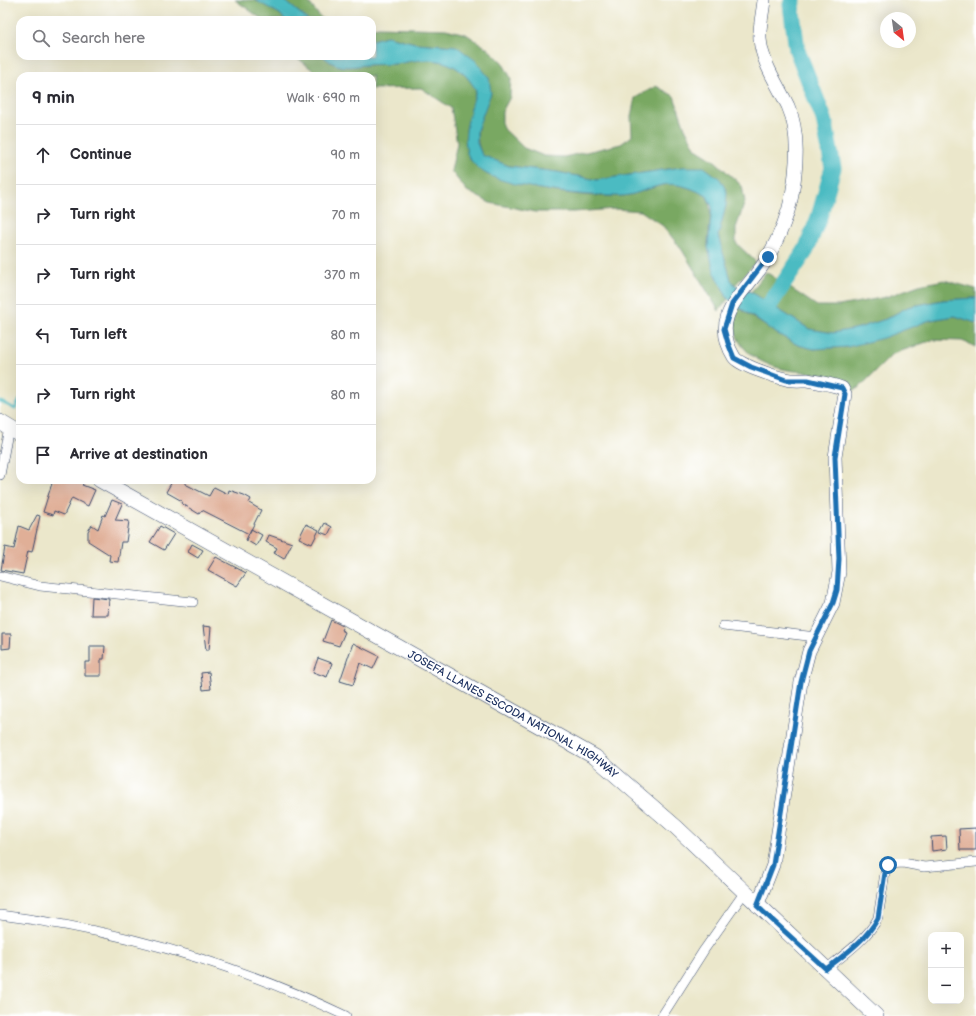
<!DOCTYPE html>
<meta charset="utf-8">
<style>
body{margin:0;font-family:"Balsamiq Sans",sans-serif;background:#f2f2f3;color:#2b2b33}
.controls{position:absolute;right:12px;bottom:12px;display:grid;overflow:hidden;border-radius:8px;box-shadow:0 4px 16px #0002}
.controls button{width:36px;height:36px;display:grid;place-items:center;padding:0;border:0;border-bottom:1px solid #e1e1e2;background:#fff;color:#2b2b33;font:20px sans-serif}
.compass{position:absolute;left:880px;top:12px;width:36px;height:36px;border-radius:50%;background:#fff;box-shadow:0 4px 16px #0002;rotate:151deg}
.stop{position:absolute;width:12px;height:12px;margin:-9px;border:3px solid #1f6fb2;border-radius:50%;background:#fff}
.stop.end{background:#1f6fb2;border-color:#fff;box-shadow:0 1px 4px #0008}
.list{margin:0;padding:0;list-style:none}
h2{display:flex;justify-content:space-between;align-items:center;height:52px;margin:0;padding:0 16px;font-size:17px}
h2 small{font-size:13px;font-weight:400;color:#7c7c81}
.list li{display:grid;grid-template-columns:26px 1fr auto;gap:12px;align-items:center;box-sizing:border-box;height:60px;padding:0 16px;border-top:1px solid #e1e1e2}
.list b{display:block;font-size:15px;white-space:nowrap}
.list em{font-size:13px;font-style:normal;color:#7c7c81}
.icon{flex:none;width:22px;height:22px;fill:none;stroke:currentColor;stroke-width:2;stroke-linecap:round;stroke-linejoin:round}
.map{position:relative;flex:none;width:976px;height:1016px;overflow:hidden}
.search{position:absolute;background:#fff;box-shadow:0 4px 16px #0002;left:16px;top:16px;width:360px;height:44px;display:flex;align-items:center;gap:10px;box-sizing:border-box;padding:0 14px;border-radius:12px;color:#7c7c81;font-size:15px}
.panel{position:absolute;background:#fff;box-shadow:0 4px 16px #0002;left:16px;top:72px;width:360px;height:412px;border-radius:12px}
.map>svg:first-child{display:block}
</style>
<div class="map">
<svg width="976" height="1016" viewBox="0 0 976 1016">
<rect width="100%" height="100%" fill="#fff"/>
<filter id="ink" filterUnits="userSpaceOnUse"><feTurbulence type="fractalNoise" baseFrequency=".025" numOctaves="2"/><feDisplacementMap in="SourceGraphic" scale="8" xChannelSelector="R" yChannelSelector="G"/><feConvolveMatrix kernelMatrix="1 2 1 2 8 2 1 2 1" color-interpolation-filters="sRGB"/></filter>
<filter id="wash" filterUnits="userSpaceOnUse"><feTurbulence type="fractalNoise" baseFrequency=".012" numOctaves="4" result="noise"/><feDisplacementMap in="SourceGraphic" scale="16" xChannelSelector="R" yChannelSelector="G"/><feGaussianBlur stdDeviation="0.9" result="paint"/><feColorMatrix in="noise" values="0 0 0 0 0 0 0 0 0 0 0 0 0 0 0 0 0 1.4 0 .05"/><feComposite in="paint" operator="in"/></filter>
<g filter="url(#wash)">
<rect width="100%" height="100%" fill="#ebe7cb"/>
<g fill="#79a862" stroke="#4a6c60">
<polygon points="235,0 255,0 280,14 285,20 263,20"/>
<polygon points="284,0 307,0 320,17 325,20 308,20"/>
<path d="M379 27 446 29 466 34 487 48 502 62 511 78 510 97 502 112V127L524 148 544 156 564 157 621 144 632 136 631 116 635 98 656 86 674 96 685 128 696 149 715 161 742 186 745 202 736 228V243L756 262 735 285 731 280 718 236 726 205 682 167 597 180 557 172 509 166 482 155C471 131 482 116 491 93L456 46 415 43 387 36 372 40V28Z"/>
<path d="M295 56H323C338 70 347 67 366 65 375 64 384 65 393 64 400 64 405 62 412 61 442 57 461 64 476 90L466 130 486 174C526 188 577 198 620 196 633 196 646 189 658 186 675 181 692 188 707 196 714 214 708 227 708 246 709 259 721 287 728 299L719 311 682 250 663 226 641 211 615 209 574 212H535L490 203 467 191 451 171 457 143 451 108 421 88 372 89V76H320Z"/>
<polygon points="766,272 817,306 839,306 886,297 919,285 944,280 976,289 976,298 943,300 908,307 886,319 859,328 833,333 809,329 751,292"/>
<path d="M739 308 774 332 798 345 814 349 847 347 930 320 955 316 976 323V347L962 341 932 340 893 354 860 387 850 392C848 389 845 385 842 383 827 372 805 373 788 370 764 366 734 351 735 323 735 318 738 312 739 308Z"/>
</g>
<g fill="#4cbbc2" stroke="#347590">
<polygon points="255,0 284,0 308,20 285,20 280,14"/>
<path d="M387 36 415 43 456 46 476 61 489 78 491 93 477 130V143L482 155 509 166 557 172 597 180 682 167H704L720 179 727 192 726 205 718 236 731 280 735 285 751 292 809 329 833 333 859 328 886 319 908 307 943 300 976 298V323L955 316 930 320 883 338 847 347 814 349 798 345 774 332 728 299 714 271 708 247 712 207 707 196C692 188 675 181 658 186 646 189 633 196 620 196 590 197 509 188 485 173 478 169 470 161 467 153 462 132 471 110 476 90 461 64 442 57 412 61 405 62 400 64 393 64 384 65 375 64 366 65 347 67 338 70 323 56H372V40Z"/>
</g>
<g fill="none" stroke-linecap="round" stroke-linejoin="round">
<polyline stroke="#4cbbc2" stroke-width="3" points="0,401 15,409 20,400"/>
<polyline stroke="#4cbbc2" stroke-width="17" points="766,310 806,250 819,217 833,168 824,119 797,50 791,5 793,0"/>
</g>
<g id="blocks">
<g fill="#e0af97">
<polygon points="53,480 79,480 84,483 82,485 95,490 88,506 72,498 64,515 54,511 53,515 43,512"/>
<polygon points="173,480 185,480 185,484 209,496 214,487 228,494 229,490 244,495 251,499 249,503 261,510 249,534 202,510 199,514 181,503 182,501 166,492"/>
<polygon points="112,500 122,504 115,520 129,521 126,542 121,542 118,562 109,561 110,555 88,541 88,531 92,525 98,529 103,515 105,516"/>
<polygon points="37,515 40,516 32,552 28,551 23,574 1,570 5,547 14,549 19,526 29,530"/>
<polygon points="325,523 332,527 328,535 320,532"/>
<polygon points="306,524 319,530 312,544 299,538"/>
<polygon points="160,526 174,534 164,550 150,542"/>
<polygon points="251,529 262,535 256,546 246,540"/>
<polygon points="269,535 292,543 284,559 274,553 277,548 266,542"/>
<polygon points="192,544 203,550 198,558 188,552"/>
<polygon points="216,557 246,573 237,586 208,570"/>
<polygon points="92,597 109,599 108,615 91,615"/>
<polygon points="331,620 343,626 341,630 345,632 339,646 323,641"/>
<polygon points="203,626 211,627 209,650 206,650"/>
<polygon points="2,634 11,634 10,648 2,649"/>
<polygon points="353,643 379,656 373,669 360,663 353,685 340,681"/>
<polygon points="90,646 105,646 104,659 101,659 101,676 85,676 85,662 90,662"/>
<polygon points="318,658 332,663 327,677 313,672"/>
<polygon points="209,672 211,689 203,690 201,673"/>
<polygon points="976,828 976,850 960,850 959,829"/>
<polygon points="946,836 947,849 932,851 931,837"/>
</g>
</g>
</g>
<g filter="url(#ink)">
<use href="#blocks" fill-opacity="0" stroke="#3a4b6e" stroke-width="1"/>
<g fill="none" stroke-linecap="round" stroke-linejoin="round">
<defs>
<g id="street">
<polyline points="0,475 9,427"/>
<polyline points="0,576 40,586 193,602"/>
<polyline points="723,626 816,637"/>
<path d="M0 915C119 930 237 964 346 1016"/>
<path d="M826 969C844 955 867 939 878 918L885 873 889 864 903 863 924 867 976 862"/>
<polyline points="662,1016 704,950 744,893"/>
</g>
<path id="secondary" d="M757 906 773 865 801 682 809 651 833 603 839 572 835 457 845 394 842 388C831 384 819 382 807 380 800 380 793 381 786 379 776 377 739 365 734 357 707 313 749 291 768 257 778 239 788 216 792 195 797 167 800 133 788 106 778 85 762 63 760 39 759 27 763 12 764 0"/>
<g id="primary">
<polyline points="0,422 20,434"/>
<path id="s1" d="M100 480 595 757 677 828 876 1016"/>
</g>
</defs>
<use href="#street" stroke="#3a4b6e" stroke-width="10"/>
<use href="#secondary" stroke="#3a4b6e" stroke-width="14"/>
<use href="#primary" stroke="#3a4b6e" stroke-width="16"/>
<use href="#street" stroke="#fff" stroke-width="9"/>
<use href="#secondary" stroke="#fff" stroke-width="13"/>
<use href="#primary" stroke="#fff" stroke-width="15"/>
</g>
</g>
<g fill="none" stroke-linecap="round" stroke-linejoin="round" filter="url(#ink)">
<path stroke="#1f6fb2" stroke-width="5" d="M768 257 732 304 724 329 728 343 734 358 751 367 786 380H808L842 388 845 394 835 457 839 559 837 590 833 603 809 651 801 682 773 865 757 906 826 969C844 955 867 939 878 918L885 873 888 865"/>
</g>
<g text-anchor="middle" dominant-baseline="central" stroke-width="4" stroke-linejoin="round" paint-order="stroke">
<g font-size="11" fill="#1b2f5e" stroke="#fff">
<text stroke="none"><textPath href="#s1" startOffset="475">JOSEFA LLANES ESCODA NATIONAL HIGHWAY</textPath></text>
</g>
</g>
</svg>
<div class="controls">
<button>+</button>
<button>−</button>
</div>
<svg class="compass" viewBox="-18 -18 36 36"><path d="M0-13l5 13h-10z" fill="#e53935"/><path d="M0 13l5-13h-10z" fill="#7c7c81"/></svg>
<div class="stop" style="left:888px;top:865px"></div>
<div class="stop end" style="left:768px;top:257px"></div>
<div class="search"><svg class="icon" aria-label="search" viewBox="0 0 24 24"><circle cx="10" cy="10" r="6"/><path d="M15 15l6 6"/></svg>Search here</div>
<section class="panel">
<h2>9 min<small>Walk · 690 m</small></h2>
<ul class="list">
<li><svg class="icon" aria-label="ahead" viewBox="0 0 24 24"><path d="M12 20V5M6 11l6-6 6 6"/></svg><div><b>Continue</b></div><em>90 m</em></li>
<li><svg class="icon" aria-label="right" viewBox="0 0 24 24"><path d="M7 20v-9h11M14 6l5 5-5 5"/></svg><div><b>Turn right</b></div><em>70 m</em></li>
<li><svg class="icon" aria-label="right" viewBox="0 0 24 24"><path d="M7 20v-9h11M14 6l5 5-5 5"/></svg><div><b>Turn right</b></div><em>370 m</em></li>
<li><svg class="icon" aria-label="left" viewBox="0 0 24 24"><path d="M17 20v-9H6M10 6l-5 5 5 5"/></svg><div><b>Turn left</b></div><em>80 m</em></li>
<li><svg class="icon" aria-label="right" viewBox="0 0 24 24"><path d="M7 20v-9h11M14 6l5 5-5 5"/></svg><div><b>Turn right</b></div><em>80 m</em></li>
<li><svg class="icon" aria-label="arrive" viewBox="0 0 24 24"><path d="M6 21V4h12l-3 4 3 4H6"/></svg><div><b>Arrive at destination</b></div></li>
</ul>
</section>
</div>
